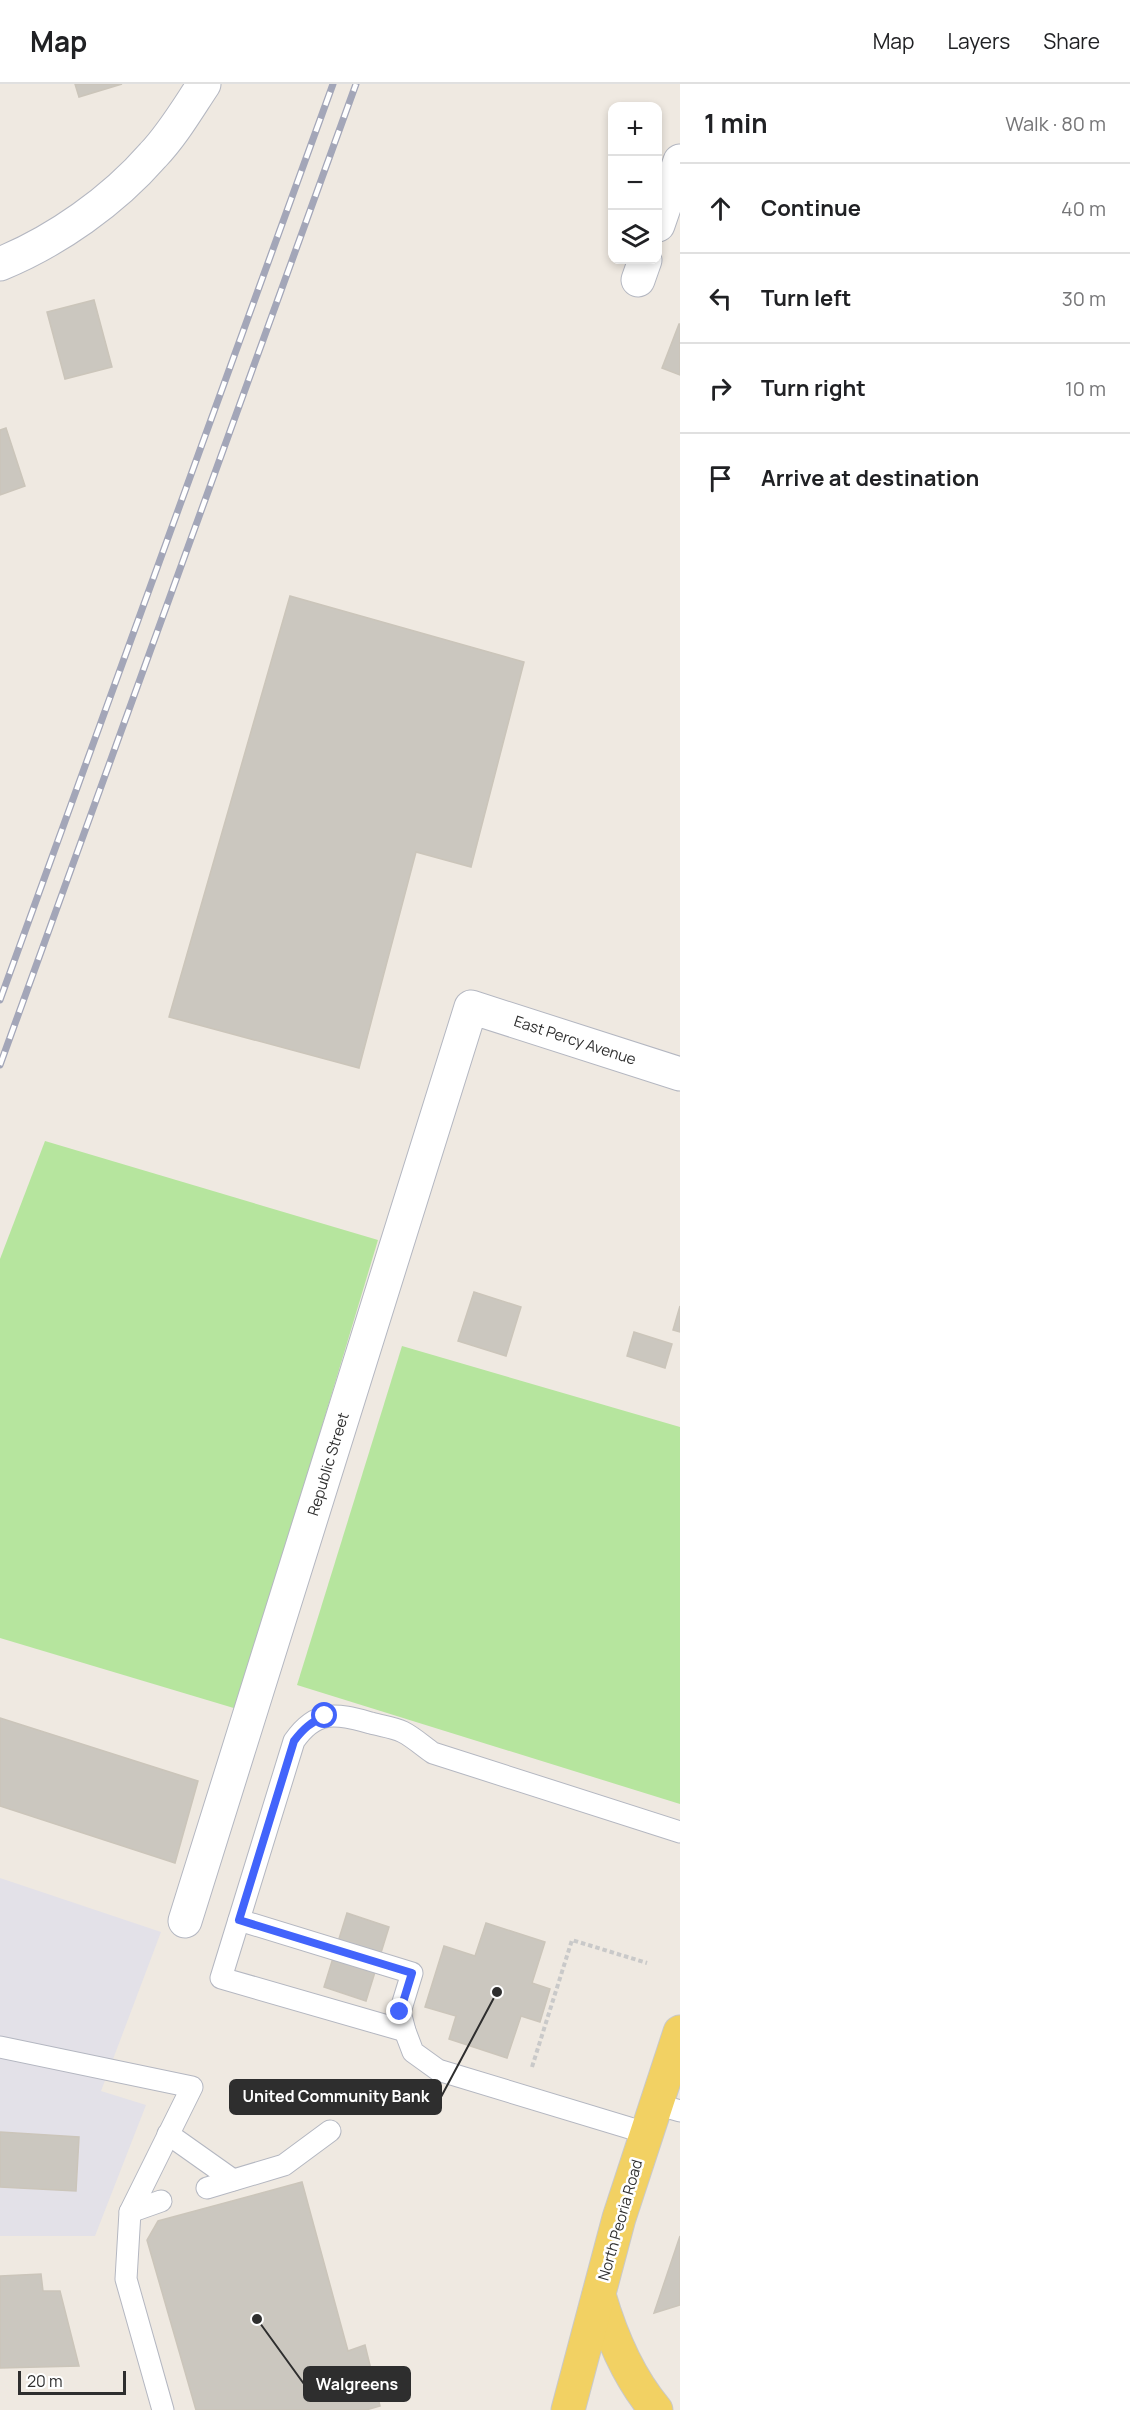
<!DOCTYPE html>
<meta charset="utf-8">
<style>
body{margin:0;font-family:Manrope,sans-serif;background:#f6f6f6;color:#202124}
.controls{position:absolute;right:18px;top:18px;display:grid;overflow:hidden;border-radius:12px;box-shadow:0 3px 9px #0003}
.controls button{width:54px;height:54px;display:grid;place-items:center;padding:0;border:0;border-bottom:2px solid #e0e0e0;background:#fff;color:#202124;font:30px sans-serif}
.scale{position:absolute;left:18px;bottom:15px;width:108px;box-sizing:border-box;padding-left:6px;border:3px solid #2e2e2e;border-top:0;font-size:16px;line-height:21px;white-space:nowrap;color:#2e2e2e;-webkit-text-stroke:4px #fff;paint-order:stroke}
.stop{position:absolute;width:18px;height:18px;margin:-14px;border:4px solid #4264fb;border-radius:50%;background:#fff}
.stop.end{background:#4264fb;border-color:#fff;box-shadow:0 2px 6px #0008}
.list{margin:0;padding:0;list-style:none}
h2{display:flex;justify-content:space-between;align-items:center;height:78px;margin:0;padding:0 24px;font-size:26px}
h2 small{font-size:20px;font-weight:400;color:#757577}
.list li{display:grid;grid-template-columns:39px 1fr auto;gap:18px;align-items:center;box-sizing:border-box;height:90px;padding:0 24px;border-top:2px solid #e0e0e0}
.list b{display:block;font-size:22px;white-space:nowrap}
.list em{font-size:20px;font-style:normal;color:#757577}
.icon{flex:none;width:33px;height:33px;fill:none;stroke:currentColor;stroke-width:2;stroke-linecap:round;stroke-linejoin:round}
.map{position:relative;flex:none;width:680px;height:2326px;overflow:hidden}
header{display:flex;align-items:center;gap:36px;box-sizing:border-box;height:84px;padding:0 30px;background:#fff;border-bottom:2px solid #e0e0e0}
header strong{font-size:28px}
nav{display:flex;gap:33px;margin-inline-start:auto;font-size:21px}
main{display:flex}
aside{flex:1;background:#fff}
.map>svg:first-child{display:block}
</style>
<header>
<strong>Map</strong>
<nav><a>Map</a><a>Layers</a><a>Share</a></nav>
</header>
<main>
<div class="map">
<svg width="680" height="2326" viewBox="0 0 680 2326">
<rect width="100%" height="100%" fill="#efe9e1"/>
<polygon fill="#e3e1e8" points="0,1794 161,1848 101,2007 146,2021 95,2152 0,2152"/>
<g fill="#b6e59e">
<polygon points="45,1057 378,1156 237,1625 0,1554 0,1175"/>
<polygon points="402,1262 680,1343 680,1720 297,1601"/>
</g>
<g fill="#cbc7bf" stroke="#cbc5ba" stroke-width="1.5">
<polygon points="75,0 122,0 79,13"/>
<polygon points="94,216 112,283 65,295 47,228"/>
<polygon points="679,240 680,240 680,291 662,284"/>
<polygon points="6,344 25,402 0,411 0,346"/>
<polygon points="290,512 524,578 471,783 416,768 359,984 169,933"/>
<polygon points="474,1208 521,1223 506,1272 458,1257"/>
<polygon points="680,1222 680,1248 673,1246"/>
<polygon points="634,1248 672,1260 665,1284 627,1272"/>
<polygon points="0,1634 198,1697 175,1779 0,1722"/>
<polygon points="347,1829 389,1843 366,1917 324,1903"/>
<polygon points="486,1839 545,1858 532,1899 550,1905 540,1938 521,1932 507,1974 449,1955 456,1932 425,1923 444,1862 475,1872"/>
<polygon points="0,2048 79,2053 76,2107 0,2103"/>
<polygon points="302,2098 348,2267 365,2261 380,2322 366,2326 196,2326 147,2156 158,2137"/>
<polygon points="680,2152 680,2221 654,2229"/>
<polygon points="41,2190 43,2207 60,2207 79,2282 0,2284 0,2192"/>
</g>
<g fill="none" stroke-linecap="round" stroke-linejoin="round">
<defs>
<g id="lane">
<polyline points="239,1836 412,1889 400,1928 405,1947 413,1968 438,1986 646,2049"/>
<path d="M405 1947 221 1894 294 1657C317 1624 337 1630 371 1639 381 1642 393 1643 403 1648 413 1653 423 1662 433 1669L680 1748"/>
<polyline points="0,1963 192,2003 130,2128 126,2195 163,2326"/>
<polyline points="655,2020 680,2027"/>
<polyline points="168,2050 233,2096"/>
<polyline points="207,2104 284,2081 330,2047"/>
<polyline points="130,2128 161,2117"/>
</g>
<g id="street">
<polyline points="658,141 680,77"/>
<path d="M0 180C56 157 113 117 153 71 173 50 188 24 204 0"/>
<polyline points="638,196 645,176"/>
<polyline points="185,1837 471,923 680,990"/>
</g>
<g id="primary">
<path d="M599 2211C611 2252 628 2293 656 2326"/>
<polyline points="568,2326 619,2134 680,1948"/>
</g>
</defs>
<use href="#lane" stroke="#b4b7c1" stroke-width="23"/>
<use href="#street" stroke="#b4b7c1" stroke-width="35"/>
<use href="#primary" stroke="#c9c9c9" stroke-width="35"/>
<polyline stroke="#c9c9c9" stroke-width="4" stroke-dasharray="4.5 3" stroke-linecap="butt" points="532,1983 572,1856 647,1879"/>
<use href="#lane" stroke="#fff" stroke-width="21"/>
<use href="#street" stroke="#fff" stroke-width="33"/>
<use href="#primary" stroke="#f2d163" stroke-width="33"/>
<defs>
<g id="rail">
<polyline points="0,916 333,0"/>
<polyline points="0,981 356,0"/>
</g>
</defs>
<use href="#rail" stroke="#a3a6b8" stroke-width="7"/>
<use href="#rail" stroke="#fff" stroke-width="4.5" stroke-dasharray="14" stroke-linecap="butt"/>
</g>
<g fill="none" stroke-linecap="round" stroke-linejoin="round">
<path stroke="#4264fb" stroke-width="8" d="M325 1632C311 1638 303 1645 294 1657L239 1836 412 1889 400 1928"/>
</g>
<g text-anchor="middle" dominant-baseline="central" stroke-width="5" stroke-linejoin="round" paint-order="stroke">
<g font-size="15" fill="#2e2e2e" stroke="#fff">
<text transform="translate(575 956) rotate(18)">East Percy Avenue</text>
<text transform="translate(328 1380) rotate(-73)">Republic Street</text>
<text transform="translate(620 2136) rotate(-74)">North Peoria Road</text>
</g>
</g>
<path fill="none" stroke="#2e2e2e" stroke-width="2" d="M497 1908L441 2013M257 2235L304 2300"/>
<g fill="#2e2e2e" stroke="#fff" stroke-width="2">
<circle cx="497" cy="1908" r="6"/>
<circle cx="257" cy="2235" r="6"/>
</g>
<g fill="#2e2e2e" stroke="#2e2e2e" stroke-width="2">
<rect x="230" y="1996" width="211" height="34" rx="6"/>
<rect x="304" y="2283" width="106" height="34" rx="6"/>
</g>
<g font-size="16" text-anchor="middle" font-weight="bold" fill="#fff">
<text x="336" y="2018">United Community Bank</text>
<text x="357" y="2306">Walgreens</text>
</g>
</svg>
<div class="controls">
<button>+</button>
<button>−</button>
<button><svg class="icon" aria-label="layers" viewBox="0 0 24 24"><path d="M12 4l9 5-9 5-9-5zM3 14l9 5 9-5"/></svg></button>
</div>
<div class="scale">20 m</div>
<div class="stop" style="left:325px;top:1632px"></div>
<div class="stop end" style="left:400px;top:1928px"></div>
</div>
<aside>
<h2>1 min<small>Walk · 80 m</small></h2>
<ul class="list">
<li><svg class="icon" aria-label="ahead" viewBox="0 0 24 24"><path d="M12 20V5M6 11l6-6 6 6"/></svg><div><b>Continue</b></div><em>40 m</em></li>
<li><svg class="icon" aria-label="left" viewBox="0 0 24 24"><path d="M17 20v-9H6M10 6l-5 5 5 5"/></svg><div><b>Turn left</b></div><em>30 m</em></li>
<li><svg class="icon" aria-label="right" viewBox="0 0 24 24"><path d="M7 20v-9h11M14 6l5 5-5 5"/></svg><div><b>Turn right</b></div><em>10 m</em></li>
<li><svg class="icon" aria-label="arrive" viewBox="0 0 24 24"><path d="M6 21V4h12l-3 4 3 4H6"/></svg><div><b>Arrive at destination</b></div></li>
</ul>
</aside>
</main>
